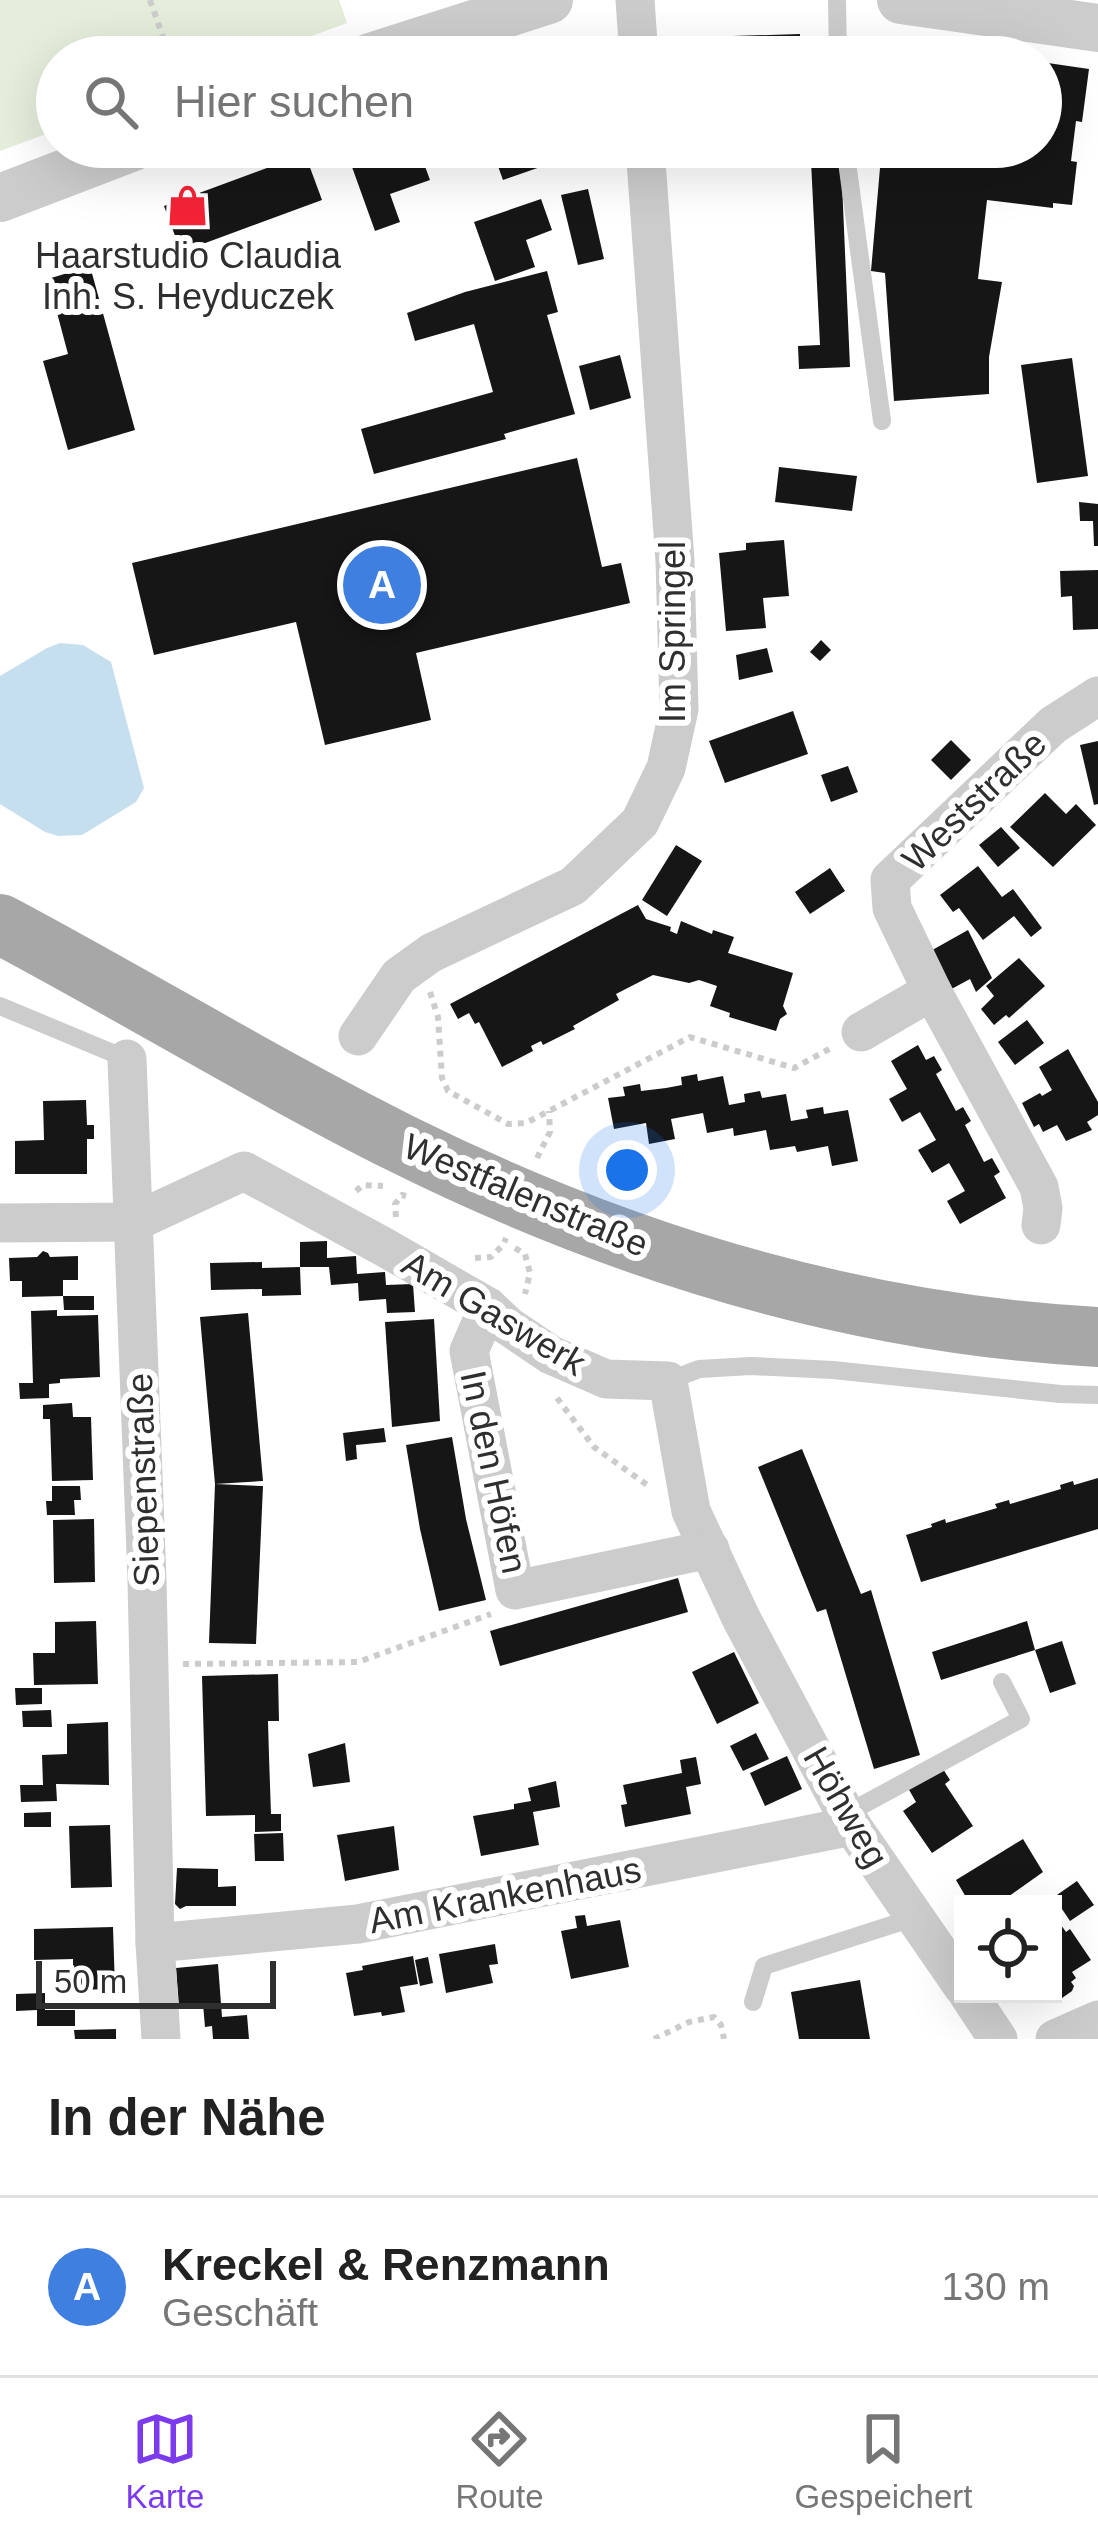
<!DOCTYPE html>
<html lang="de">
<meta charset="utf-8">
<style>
body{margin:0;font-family:Helvetica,sans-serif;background:#f2f2f2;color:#222}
.controls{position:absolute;right:36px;bottom:36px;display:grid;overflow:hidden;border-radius:0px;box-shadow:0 12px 48px #0002}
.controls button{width:108px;height:108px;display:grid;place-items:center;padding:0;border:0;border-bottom:3px solid #e0e0e0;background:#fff;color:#222;font:60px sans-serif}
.scale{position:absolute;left:36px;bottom:30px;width:240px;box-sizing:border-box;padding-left:12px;border:6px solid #2f2f2f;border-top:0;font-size:33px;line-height:42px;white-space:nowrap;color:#2f2f2f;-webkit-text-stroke:9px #fff;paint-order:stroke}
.you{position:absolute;left:627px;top:1170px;width:42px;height:42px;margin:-30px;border:9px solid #fff;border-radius:50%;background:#1a73e8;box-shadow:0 0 0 18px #1a73e833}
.badge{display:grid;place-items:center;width:78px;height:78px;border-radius:50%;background:#7c3aed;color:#fff;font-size:39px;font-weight:700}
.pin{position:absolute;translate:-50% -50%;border:6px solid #fff;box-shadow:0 3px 12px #0006}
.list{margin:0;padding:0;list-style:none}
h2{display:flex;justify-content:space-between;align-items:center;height:156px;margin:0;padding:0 48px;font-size:51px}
h2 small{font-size:39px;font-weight:400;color:#767676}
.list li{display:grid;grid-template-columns:78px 1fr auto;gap:36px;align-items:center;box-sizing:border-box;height:180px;padding:0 48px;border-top:3px solid #e0e0e0}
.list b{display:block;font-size:45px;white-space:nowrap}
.list p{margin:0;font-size:39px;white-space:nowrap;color:#767676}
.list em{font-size:39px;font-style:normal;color:#767676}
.icon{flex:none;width:66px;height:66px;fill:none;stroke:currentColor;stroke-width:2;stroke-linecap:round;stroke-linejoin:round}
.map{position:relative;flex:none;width:1098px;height:2039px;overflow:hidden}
.search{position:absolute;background:#fff;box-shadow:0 12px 48px #0002;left:36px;right:36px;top:36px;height:132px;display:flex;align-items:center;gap:30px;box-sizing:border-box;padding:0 42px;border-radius:66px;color:#767676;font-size:45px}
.sheet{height:336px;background:#fff}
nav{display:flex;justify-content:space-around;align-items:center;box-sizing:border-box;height:168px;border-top:3px solid #e0e0e0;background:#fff;font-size:33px;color:#767676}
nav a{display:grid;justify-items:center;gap:6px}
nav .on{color:#7c3aed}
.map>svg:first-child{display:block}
</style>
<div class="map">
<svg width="1098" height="2039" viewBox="0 0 1098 2039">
<rect width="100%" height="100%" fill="#fff"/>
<polygon fill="#e5eddb" points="0,0 339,0 347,23 255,57 57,57 57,130 0,151"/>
<polygon fill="#c6dfef" points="60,643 83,645 111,662 144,788 136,802 82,835 58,836 45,832 0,804 0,676 47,648"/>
<g fill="#161616">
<polygon points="800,34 800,57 669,57 668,38"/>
<polygon points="604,37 608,57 533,57 555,50 556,43 565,41 569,46"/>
<polygon points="883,49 926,54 926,57 882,57"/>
<polygon points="1041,62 1089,69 1082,122 1076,121 1071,161 1077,162 1072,205 1053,203 1053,208 987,200 978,279 1002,282 989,357 989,394 894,401 885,273 871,271 880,168 867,168 870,147 974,147 1029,153 1028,147 1041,147"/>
<polygon points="408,147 418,147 430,180 390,194 400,222 375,231 352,167"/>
<polygon points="491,147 540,147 546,165 503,180"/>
<polygon points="546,147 624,147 624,148 551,168"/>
<polygon points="803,147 829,147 830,156 803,158"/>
<polygon points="305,154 322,200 181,252 164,206"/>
<polygon points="841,160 850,367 799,369 798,346 820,345 811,161"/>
<polygon points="588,189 604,259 578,265 561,195"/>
<polygon points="541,199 552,230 526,240 535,267 495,281 474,222"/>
<polygon points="90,266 135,430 68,450 43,361 68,354 48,279"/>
<polygon points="547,271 558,312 547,315 575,414 504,434 506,439 374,474 361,429 493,392 474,324 415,341 407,313 465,292"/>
<polygon points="620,355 631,398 590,410 579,366"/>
<polygon points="1072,358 1088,476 1037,483 1021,365"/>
<polygon points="577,458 602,567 621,563 630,603 416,653 431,720 325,745 296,622 154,655 132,563"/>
<polygon points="779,467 857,476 852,511 775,502"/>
<polygon points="1079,502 1098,504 1098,546 1094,546 1093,521 1080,521"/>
<polygon points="784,540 789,596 763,598 766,628 726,631 719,553 746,550 746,543"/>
<polygon points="1098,570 1098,629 1073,630 1072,596 1061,597 1060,571"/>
<polygon points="821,640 831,650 820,661 810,652"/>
<polygon points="767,648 773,672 739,680 736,655"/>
<polygon points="793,711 808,754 725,783 709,741"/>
<polygon points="951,740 971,760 951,780 931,760"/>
<polygon points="1098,741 1098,804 1094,805 1080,745"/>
<polygon points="848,766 858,792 831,802 821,775"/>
<polygon points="1045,793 1066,814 1076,804 1096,825 1053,867 1010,827"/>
<polygon points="1001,827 1020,848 998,867 979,845"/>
<polygon points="676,845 702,861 667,916 642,900"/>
<polygon points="978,866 1002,897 1013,889 1042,928 1031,937 1014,916 983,940 959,908 953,912 940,895"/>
<polygon points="830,868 845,891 810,914 795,892"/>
<polygon points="638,905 646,919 671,927 670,931 677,934 681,921 712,934 713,930 734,937 728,953 793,973 783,1006 787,1014 780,1019 776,1031 729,1017 730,1013 710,1006 717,986 699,980 689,983 653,975 616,994 619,1000 573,1026 575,1029 543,1045 541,1041 531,1046 533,1051 502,1067 479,1022 475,1024 469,1013 458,1019 450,1004"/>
<polygon points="968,930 992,978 976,992 970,979 946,992 927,953"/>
<polygon points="1019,958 1045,986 1009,1018 1006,1015 994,1025 981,1009 994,996 986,986"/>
<polygon points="1027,1020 1044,1043 1015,1065 998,1042"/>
<polygon points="918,1045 926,1060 934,1056 942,1070 936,1074 956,1111 963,1107 971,1121 965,1125 984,1162 992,1158 1000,1172 994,1176 1006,1198 960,1224 947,1201 965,1191 949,1163 932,1173 918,1150 936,1140 920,1112 902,1122 889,1099 907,1089 891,1061"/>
<polygon points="1068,1049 1098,1102 1098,1115 1087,1122 1092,1130 1066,1141 1057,1125 1043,1132 1039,1124 1034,1127 1022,1103 1040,1093 1042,1096 1052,1090 1039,1067"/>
<polygon points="697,1074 698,1081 723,1076 729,1105 745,1102 744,1094 760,1091 762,1098 786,1094 791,1121 808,1118 806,1110 823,1107 824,1114 848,1110 858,1161 832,1166 828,1146 797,1152 795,1146 770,1150 766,1130 734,1136 733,1128 707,1133 703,1113 671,1119 675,1139 649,1144 646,1123 614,1129 608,1098 625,1096 623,1087 640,1084 641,1091 666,1088 682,1085 681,1077"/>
<polygon points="86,1100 87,1125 94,1125 94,1139 87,1139 87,1174 15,1174 15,1141 44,1140 43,1101"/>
<polygon points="327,1241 327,1258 356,1256 357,1274 385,1272 386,1285 413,1284 415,1312 387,1313 386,1299 359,1301 358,1283 331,1285 329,1267 300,1267 301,1295 262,1296 262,1289 211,1290 210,1263 262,1262 262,1268 300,1267 300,1242"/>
<polygon points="43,1251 48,1253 50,1257 78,1256 78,1280 63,1280 63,1296 94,1296 94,1310 64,1310 63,1296 22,1297 22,1281 10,1281 9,1258 37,1257"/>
<polygon points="57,1310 57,1316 98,1315 100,1377 60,1379 60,1383 49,1384 49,1398 20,1399 19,1383 33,1383 31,1311"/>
<polygon points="248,1313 263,1481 215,1484 200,1317"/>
<polygon points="434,1319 440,1421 392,1427 385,1322"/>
<polygon points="72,1403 73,1417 91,1417 93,1480 52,1481 50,1419 43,1419 43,1405"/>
<polygon points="384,1428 386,1442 356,1445 357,1459 346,1461 343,1433"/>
<polygon points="452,1437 466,1519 486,1600 439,1611 420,1529 406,1445"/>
<polygon points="802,1449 861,1594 871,1590 920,1755 874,1769 826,1609 817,1612 758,1467"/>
<polygon points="1098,1478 1098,1529 921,1582 906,1535 932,1527 931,1524 945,1519 946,1523 997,1508 995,1504 1009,1500 1010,1504 1061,1489 1060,1485 1073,1481 1074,1485"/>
<polygon points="215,1484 263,1486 256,1644 209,1643"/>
<polygon points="52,1486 80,1486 81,1500 74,1500 75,1515 47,1515 46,1501 52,1501"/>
<polygon points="94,1519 95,1582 54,1583 53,1520"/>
<polygon points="678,1578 688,1612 500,1666 490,1631"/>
<polygon points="96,1621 98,1684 34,1685 33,1653 55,1653 55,1622"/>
<polygon points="1027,1621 1035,1650 1062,1641 1076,1684 1050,1693 1035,1650 941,1680 932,1652"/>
<polygon points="734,1652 759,1703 717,1724 692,1672"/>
<polygon points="278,1674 279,1721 268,1721 269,1756 271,1814 281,1814 281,1831 255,1832 255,1815 206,1816 202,1676"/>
<polygon points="15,1688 42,1688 42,1704 16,1705"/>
<polygon points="51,1710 52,1727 23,1727 22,1711"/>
<polygon points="108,1722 109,1785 56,1784 57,1801 21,1802 20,1785 43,1785 42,1755 67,1754 67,1724"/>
<polygon points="756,1733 769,1759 743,1771 730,1746"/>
<polygon points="345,1743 350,1782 313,1787 308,1754"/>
<polygon points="787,1756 802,1789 765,1806 750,1773"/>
<polygon points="696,1757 701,1784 686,1787 691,1814 625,1827 621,1805 627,1804 623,1785 682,1773 680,1760"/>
<polygon points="943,1769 950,1780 945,1784 973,1826 932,1853 903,1811 916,1802 908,1788"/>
<polygon points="556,1781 560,1807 533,1812 539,1845 481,1856 473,1816 514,1809 514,1804 531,1801 528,1788"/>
<polygon points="51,1812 51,1827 24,1827 24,1813"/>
<polygon points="110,1825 112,1887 71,1888 69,1826"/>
<polygon points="394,1826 399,1870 345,1881 337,1835"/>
<polygon points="283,1833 284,1861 255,1861 254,1834"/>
<polygon points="1023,1839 1043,1872 998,1904 970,1904 956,1880"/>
<polygon points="177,1868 218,1869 218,1887 236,1886 236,1906 186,1906 180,1909 175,1904"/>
<polygon points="1077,1881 1094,1905 1070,1921 1054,1897"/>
<polygon points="1053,1914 1066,1932 1070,1929 1091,1960 1072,1972 1076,1978 1071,1982 1074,1986 1072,1991 1062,1998 1056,1997 1053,1993"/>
<polygon points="585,1915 587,1926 620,1920 629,1967 571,1979 561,1931 577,1928 575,1916"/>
<polygon points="113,1927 115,1989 73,1990 73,1959 34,1960 34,1929"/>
<polygon points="495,1944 498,1964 489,1965 493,1983 446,1993 439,1954"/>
<polygon points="413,1956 418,1984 400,1987 405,2012 382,2016 381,2012 354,2016 346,1973 363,1970 362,1966"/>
<polygon points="428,1957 433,1983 420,1986 415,1960"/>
<polygon points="218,1964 222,2017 247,2015 249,2039 213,2039 212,2026 205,2027 203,2004 179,2006 176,1968"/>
<polygon points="860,1980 870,2039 799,2039 791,1992"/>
<polygon points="45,1993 45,2010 75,2010 75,2026 37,2026 37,2010 16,2011 16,1994"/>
<polygon points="116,2029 116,2039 75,2039 74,2030"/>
</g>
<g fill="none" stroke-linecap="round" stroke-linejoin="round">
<g stroke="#ccc" stroke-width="6" stroke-dasharray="6 6" stroke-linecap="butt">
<polyline points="150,0 170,57"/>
<polyline points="430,992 438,1017 442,1078 448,1091 508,1124 526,1123 690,1037 794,1068 833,1047"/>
<polyline points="537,1158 550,1132 549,1111"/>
<polyline points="356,1191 363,1185 383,1186"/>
<polyline points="396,1217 395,1204 402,1195 406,1196"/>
<polyline points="515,1248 525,1254 530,1273 525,1294"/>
<polyline points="475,1258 491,1257 503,1245 506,1238"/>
<polyline points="557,1398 594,1447 650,1487"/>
<polyline points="183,1664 358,1662 491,1614"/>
<polyline points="654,2039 689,2022 714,2017 721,2025 724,2039"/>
</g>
<g stroke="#ccc" stroke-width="18">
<polyline points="837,0 838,57"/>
<polyline points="845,147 882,421"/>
<polyline points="0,1006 127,1059"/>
<polyline points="668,1381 699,1369 751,1366 833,1370 1060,1394 1098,1395"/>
<polyline points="846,1814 1021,1719 1002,1682"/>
<polyline points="753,2002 764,1966 913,1918"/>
</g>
<g stroke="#ccc" stroke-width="39">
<polyline points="635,0 639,57"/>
<polyline points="861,1032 932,991"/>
<polyline points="358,1036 399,976 431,953 573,886 640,822 666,768 679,709 675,561 645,147"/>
<polyline points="127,1059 147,1580 155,1943 161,2039"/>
<polyline points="0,1223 134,1222 244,1171 384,1247 488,1307 508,1326 551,1355 606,1379 668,1381 691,1511 741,1618 852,1826 963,1987"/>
<polyline points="1041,1225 1043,1208 1039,1187 932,991 892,908 890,880 1053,725 1098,696"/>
<polyline points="488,1307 469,1351 515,1590 710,1549"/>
<polyline points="155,1943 358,1924 852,1826"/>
<polyline points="968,1994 998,2039"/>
<polyline points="1055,2039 1098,2020"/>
</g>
<g stroke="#ccc" stroke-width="48">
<polyline points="901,0 1098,28"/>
<polyline points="370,57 549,0"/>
<polyline points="0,198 133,147"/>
</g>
<path stroke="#a7a7a7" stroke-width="60" d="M0 924C134 995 264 1075 400 1143 619 1252 853 1324 1098 1337"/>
</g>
<defs>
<symbol id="shop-bare" viewBox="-9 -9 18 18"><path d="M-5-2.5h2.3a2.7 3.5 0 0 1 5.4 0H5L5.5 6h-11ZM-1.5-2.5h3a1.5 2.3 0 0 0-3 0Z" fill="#f42336" stroke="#fff" stroke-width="2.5" paint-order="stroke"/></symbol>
</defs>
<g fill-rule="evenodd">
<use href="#shop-bare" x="158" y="176" width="59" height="59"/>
</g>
<g text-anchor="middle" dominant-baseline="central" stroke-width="12" stroke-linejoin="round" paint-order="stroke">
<g font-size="36" fill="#2f2f2f" stroke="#fff">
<text x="188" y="255">Haarstudio Claudia<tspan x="188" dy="41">Inh. S. Heyduczek</tspan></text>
</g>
<g font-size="36" fill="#2f2f2f" stroke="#fff">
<text transform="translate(672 632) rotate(-90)">Im Springel</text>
<text transform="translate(974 801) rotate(-44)">Weststraße</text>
<text transform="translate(526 1195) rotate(23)">Westfalenstraße</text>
<text transform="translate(494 1313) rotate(31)">Am Gaswerk</text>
<text transform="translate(494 1472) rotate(78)">In den Höfen</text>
<text transform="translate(143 1480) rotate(-92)">Siepenstraße</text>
<text transform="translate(846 1807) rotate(60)">Höhweg</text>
<text transform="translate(505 1895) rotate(-11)">Am Krankenhaus</text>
</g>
</g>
</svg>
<div class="controls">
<button><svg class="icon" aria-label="locate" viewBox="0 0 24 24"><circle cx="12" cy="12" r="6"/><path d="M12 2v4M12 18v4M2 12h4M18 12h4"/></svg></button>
</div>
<div class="scale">50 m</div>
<div class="you"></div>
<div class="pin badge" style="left:382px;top:585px;background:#3f7fe0">A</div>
<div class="search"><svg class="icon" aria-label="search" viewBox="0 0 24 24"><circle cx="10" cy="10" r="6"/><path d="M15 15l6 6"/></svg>Hier suchen</div>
</div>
<section class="sheet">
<h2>In der Nähe<small></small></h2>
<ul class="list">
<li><span class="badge" style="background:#3f7fe0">A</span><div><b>Kreckel &amp; Renzmann</b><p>Geschäft</p></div><em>130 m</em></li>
</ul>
</section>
<nav>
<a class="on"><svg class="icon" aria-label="map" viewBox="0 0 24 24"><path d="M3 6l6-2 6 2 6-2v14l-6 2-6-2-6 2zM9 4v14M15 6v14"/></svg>Karte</a>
<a><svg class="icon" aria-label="directions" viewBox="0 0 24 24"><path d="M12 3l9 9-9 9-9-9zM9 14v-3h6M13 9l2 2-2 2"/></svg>Route</a>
<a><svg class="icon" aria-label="saved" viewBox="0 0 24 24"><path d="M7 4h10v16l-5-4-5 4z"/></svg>Gespeichert</a>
</nav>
